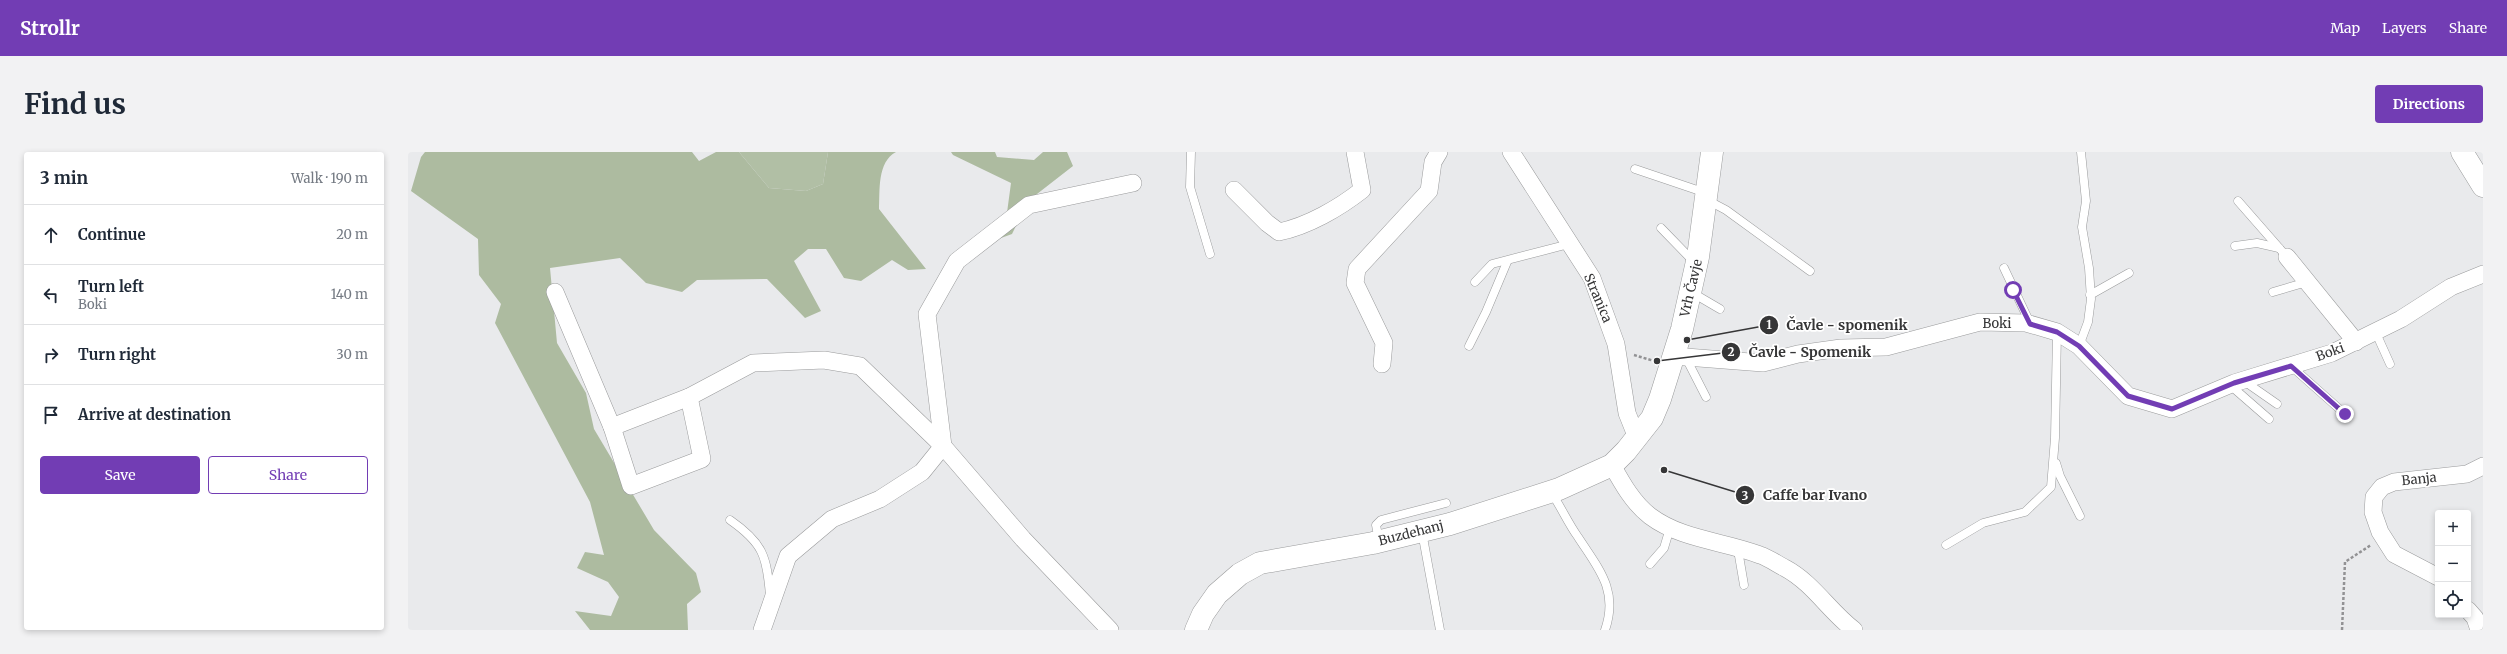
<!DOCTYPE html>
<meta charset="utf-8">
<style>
body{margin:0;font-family:Merriweather,serif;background:#f2f2f3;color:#1f2937}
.controls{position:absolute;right:12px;bottom:12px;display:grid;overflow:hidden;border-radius:4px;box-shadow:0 2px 6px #0003}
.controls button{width:36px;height:36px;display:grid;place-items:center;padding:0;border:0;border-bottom:1px solid #e0e1e3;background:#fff;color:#1f2937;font:20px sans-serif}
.stop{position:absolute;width:12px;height:12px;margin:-9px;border:3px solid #723db4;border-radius:50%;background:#fff}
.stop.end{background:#723db4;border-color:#fff;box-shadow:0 1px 4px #0008}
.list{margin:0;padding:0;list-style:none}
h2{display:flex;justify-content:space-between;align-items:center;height:52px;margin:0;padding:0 16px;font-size:17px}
h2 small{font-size:13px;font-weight:400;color:#747a83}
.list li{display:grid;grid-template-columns:26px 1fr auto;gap:12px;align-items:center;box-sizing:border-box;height:60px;padding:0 16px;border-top:1px solid #e0e1e3}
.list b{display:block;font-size:15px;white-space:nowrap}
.list p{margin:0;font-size:13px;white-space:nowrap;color:#747a83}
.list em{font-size:13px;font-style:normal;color:#747a83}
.actions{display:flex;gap:8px;padding:12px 16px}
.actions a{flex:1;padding:9px 0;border:1px solid #723db4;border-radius:4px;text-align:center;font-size:14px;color:#723db4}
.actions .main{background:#723db4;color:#fff}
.icon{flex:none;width:22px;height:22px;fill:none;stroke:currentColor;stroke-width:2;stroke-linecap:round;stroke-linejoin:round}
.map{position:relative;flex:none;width:2075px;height:478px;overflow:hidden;border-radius:4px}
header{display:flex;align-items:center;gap:24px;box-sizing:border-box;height:56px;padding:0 20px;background:#723db4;color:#fff}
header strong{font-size:19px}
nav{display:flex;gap:22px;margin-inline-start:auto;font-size:14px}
.intro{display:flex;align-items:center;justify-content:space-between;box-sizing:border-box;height:96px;padding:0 24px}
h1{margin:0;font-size:28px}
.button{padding:10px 18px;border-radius:4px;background:#723db4;color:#fff;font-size:14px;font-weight:700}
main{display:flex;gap:24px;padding:0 24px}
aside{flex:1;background:#fff;border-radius:4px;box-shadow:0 2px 6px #0003}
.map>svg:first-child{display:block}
</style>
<header>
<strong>Strollr</strong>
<nav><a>Map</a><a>Layers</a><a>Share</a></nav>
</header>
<div class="intro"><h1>Find us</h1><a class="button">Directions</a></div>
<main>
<aside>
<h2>3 min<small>Walk · 190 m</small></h2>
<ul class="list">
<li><svg class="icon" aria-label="ahead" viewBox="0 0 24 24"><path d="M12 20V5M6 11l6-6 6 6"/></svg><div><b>Continue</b></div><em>20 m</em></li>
<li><svg class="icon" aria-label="left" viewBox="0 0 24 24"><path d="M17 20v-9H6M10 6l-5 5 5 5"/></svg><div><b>Turn left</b><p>Boki</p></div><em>140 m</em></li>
<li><svg class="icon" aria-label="right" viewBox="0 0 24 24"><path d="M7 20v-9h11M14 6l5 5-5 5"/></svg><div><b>Turn right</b></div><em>30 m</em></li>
<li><svg class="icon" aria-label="arrive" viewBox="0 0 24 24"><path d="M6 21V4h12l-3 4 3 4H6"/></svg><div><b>Arrive at destination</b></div></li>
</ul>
<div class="actions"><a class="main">Save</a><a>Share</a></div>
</aside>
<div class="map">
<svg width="2075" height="478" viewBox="0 0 2075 478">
<rect width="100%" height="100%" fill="#e9eaec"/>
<polygon fill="#b1bfa5" points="331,0 420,0 415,32 398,39 361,36"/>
<g fill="#adbba0">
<path d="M17 0H284L291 9 308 0H331L361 36 398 39 415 32 420 0H488C469 10 472 39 471 57L518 117 500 118 484 108 453 129 436 126 418 97H400L386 109 413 159 397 166 359 127 289 128 274 140 238 131 212 106 142 116 149 191 178 241 186 277 246 378 288 421 293 440 279 452 280 478H182L167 459 203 464 211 445 200 430 169 416 177 400 196 403 182 350 87 171 93 152 71 123 70 87 3 39 13 5Z"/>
<polygon points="543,0 587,0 589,5 626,8 635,0 659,0 665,14 620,49 604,82 571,94 598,68 603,31 545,3"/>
</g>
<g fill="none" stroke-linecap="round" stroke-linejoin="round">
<defs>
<g id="lane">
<polyline points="783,0 782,35 802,102"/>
<polyline points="1227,17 1298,41"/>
<polyline points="1299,48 1318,58 1402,119"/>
<polyline points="1830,49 1879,105"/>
<polyline points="1253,76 1286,110"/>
<polyline points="1827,94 1849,91 1871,96"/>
<polyline points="1596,116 1622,171"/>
<polyline points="1067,130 1084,112 1161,92"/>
<polyline points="1283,140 1312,157"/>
<polyline points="1865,140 1899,130"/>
<polyline points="1682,143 1721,121"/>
<polyline points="1968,181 1982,212"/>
<polyline points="1061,194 1078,160 1099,110"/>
<polyline points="1671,194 1680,170 1683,147 1681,116 1674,75 1678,49 1673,0"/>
<polyline points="1278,206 1298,245"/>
<polyline points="1883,214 1937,262"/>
<polyline points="1836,229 1869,252"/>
<polyline points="1822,233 1861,267"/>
<polyline points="1648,311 1652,324 1672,364"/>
<path d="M1143 340C1153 355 1160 371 1170 385 1190 416 1211 438 1197 478"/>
<path d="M322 368C355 391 359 404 362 444"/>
<polyline points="1014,380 1032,478"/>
<polyline points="971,389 968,373 973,368 1038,351"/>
<polyline points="1538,393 1575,371 1617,360 1643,335 1647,286 1649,180"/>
<polyline points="1330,398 1336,433"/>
<polyline points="1242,412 1256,396 1262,376"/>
</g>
<g id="street">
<polyline points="1103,0 1184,126 1208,192 1219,261 1229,286"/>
<path d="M826 38 859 71 871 80C900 74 931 56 954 38L947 0"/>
<polyline points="1879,105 1948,190"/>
<polyline points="147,140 204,275 223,334 294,307 281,245"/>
<polyline points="1265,204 1355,211 1390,202 1433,196 1478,195 1572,170 1618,171 1649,180 1671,194 1720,244 1764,257 1826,231 1924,201 1993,167 2043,135 2075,122"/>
<polyline points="974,212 976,191 947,131 949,117 1021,39 1025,10 1031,0"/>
<polyline points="204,275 281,245 345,211 416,208 452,214 535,294 615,387 702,478"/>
<path d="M1204 313C1214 331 1225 351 1242 364 1274 388 1316 389 1352 403 1361 406 1369 412 1377 416 1405 431 1421 459 1446 478"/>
<polyline points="2030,425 1986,402 1972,380 1965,360 1966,345 1974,335 1986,330 2059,322 2075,314"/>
<polyline points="2060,458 2067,466 2071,478"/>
<polyline points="354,478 380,404 424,367 472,347 514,320 535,294 519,162 549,109 621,53 725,31"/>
</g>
<polyline id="secondary" points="2054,0 2075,34"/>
<polyline id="primary" points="788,478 795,462 809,442 832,422 852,411 965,391 1042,372 1151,337 1204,313 1218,299 1244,266 1252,247 1274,177 1290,105 1304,0"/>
</defs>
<use href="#lane" stroke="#9a9b9c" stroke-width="9"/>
<use href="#street" stroke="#9a9b9c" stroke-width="18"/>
<use href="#secondary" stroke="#9a9b9c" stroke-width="23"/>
<use href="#primary" stroke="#9a9b9c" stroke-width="23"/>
<g stroke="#929294" stroke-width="2.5" stroke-dasharray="3 2" stroke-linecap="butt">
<polyline points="1226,203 1246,209"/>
<polyline points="1934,478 1937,410 1963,393"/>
</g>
<use href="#lane" stroke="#fff" stroke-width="8"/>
<use href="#street" stroke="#fff" stroke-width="17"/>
<use href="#secondary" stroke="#fff" stroke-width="22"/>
<use href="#primary" stroke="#fff" stroke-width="22"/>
</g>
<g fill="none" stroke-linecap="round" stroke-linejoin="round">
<polyline stroke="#723db4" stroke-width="5" points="1605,138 1622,172 1649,180 1671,194 1720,244 1764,257 1826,231 1883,214 1937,262"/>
</g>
<g text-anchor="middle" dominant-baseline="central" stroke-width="3.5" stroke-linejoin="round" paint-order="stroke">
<g font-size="13" fill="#363637" stroke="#fff">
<text transform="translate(1283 136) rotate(-77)">Vrh Čavje</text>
<text transform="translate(1190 146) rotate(67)">Stranica</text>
<text x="1589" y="171">Boki</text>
<text transform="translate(1922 200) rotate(-20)">Boki</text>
<text transform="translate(2011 327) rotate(-6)">Banja</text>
<text transform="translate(1003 381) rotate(-14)">Buzdehanj</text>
</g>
</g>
<path fill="none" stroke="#363637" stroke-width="1.5" d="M1279 188L1361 173M1249 209L1323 200M1256 318L1337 343"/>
<g fill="#363637" stroke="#fff" stroke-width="1.5">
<circle cx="1279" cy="188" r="4"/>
<circle cx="1249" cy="209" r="4"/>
<circle cx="1256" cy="318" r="4"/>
<circle cx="1361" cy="173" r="10"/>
<circle cx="1323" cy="200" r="10"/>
<circle cx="1337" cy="343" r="10"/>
</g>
<g font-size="12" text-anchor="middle" font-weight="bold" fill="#fff">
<text x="1361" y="177">1</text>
<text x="1323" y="204">2</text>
<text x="1337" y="348">3</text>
</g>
<g font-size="14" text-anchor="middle" font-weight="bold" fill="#363637" stroke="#fff" stroke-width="3.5" stroke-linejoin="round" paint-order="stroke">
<text x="1439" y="178">Čavle - spomenik</text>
<text x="1402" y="205">Čavle - Spomenik</text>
<text x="1407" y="348">Caffe bar Ivano</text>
</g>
</svg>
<div class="controls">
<button>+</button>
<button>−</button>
<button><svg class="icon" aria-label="locate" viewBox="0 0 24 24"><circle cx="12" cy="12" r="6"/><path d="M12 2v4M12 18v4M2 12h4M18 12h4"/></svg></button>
</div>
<div class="stop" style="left:1605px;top:138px"></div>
<div class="stop end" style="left:1937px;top:262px"></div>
</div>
</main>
